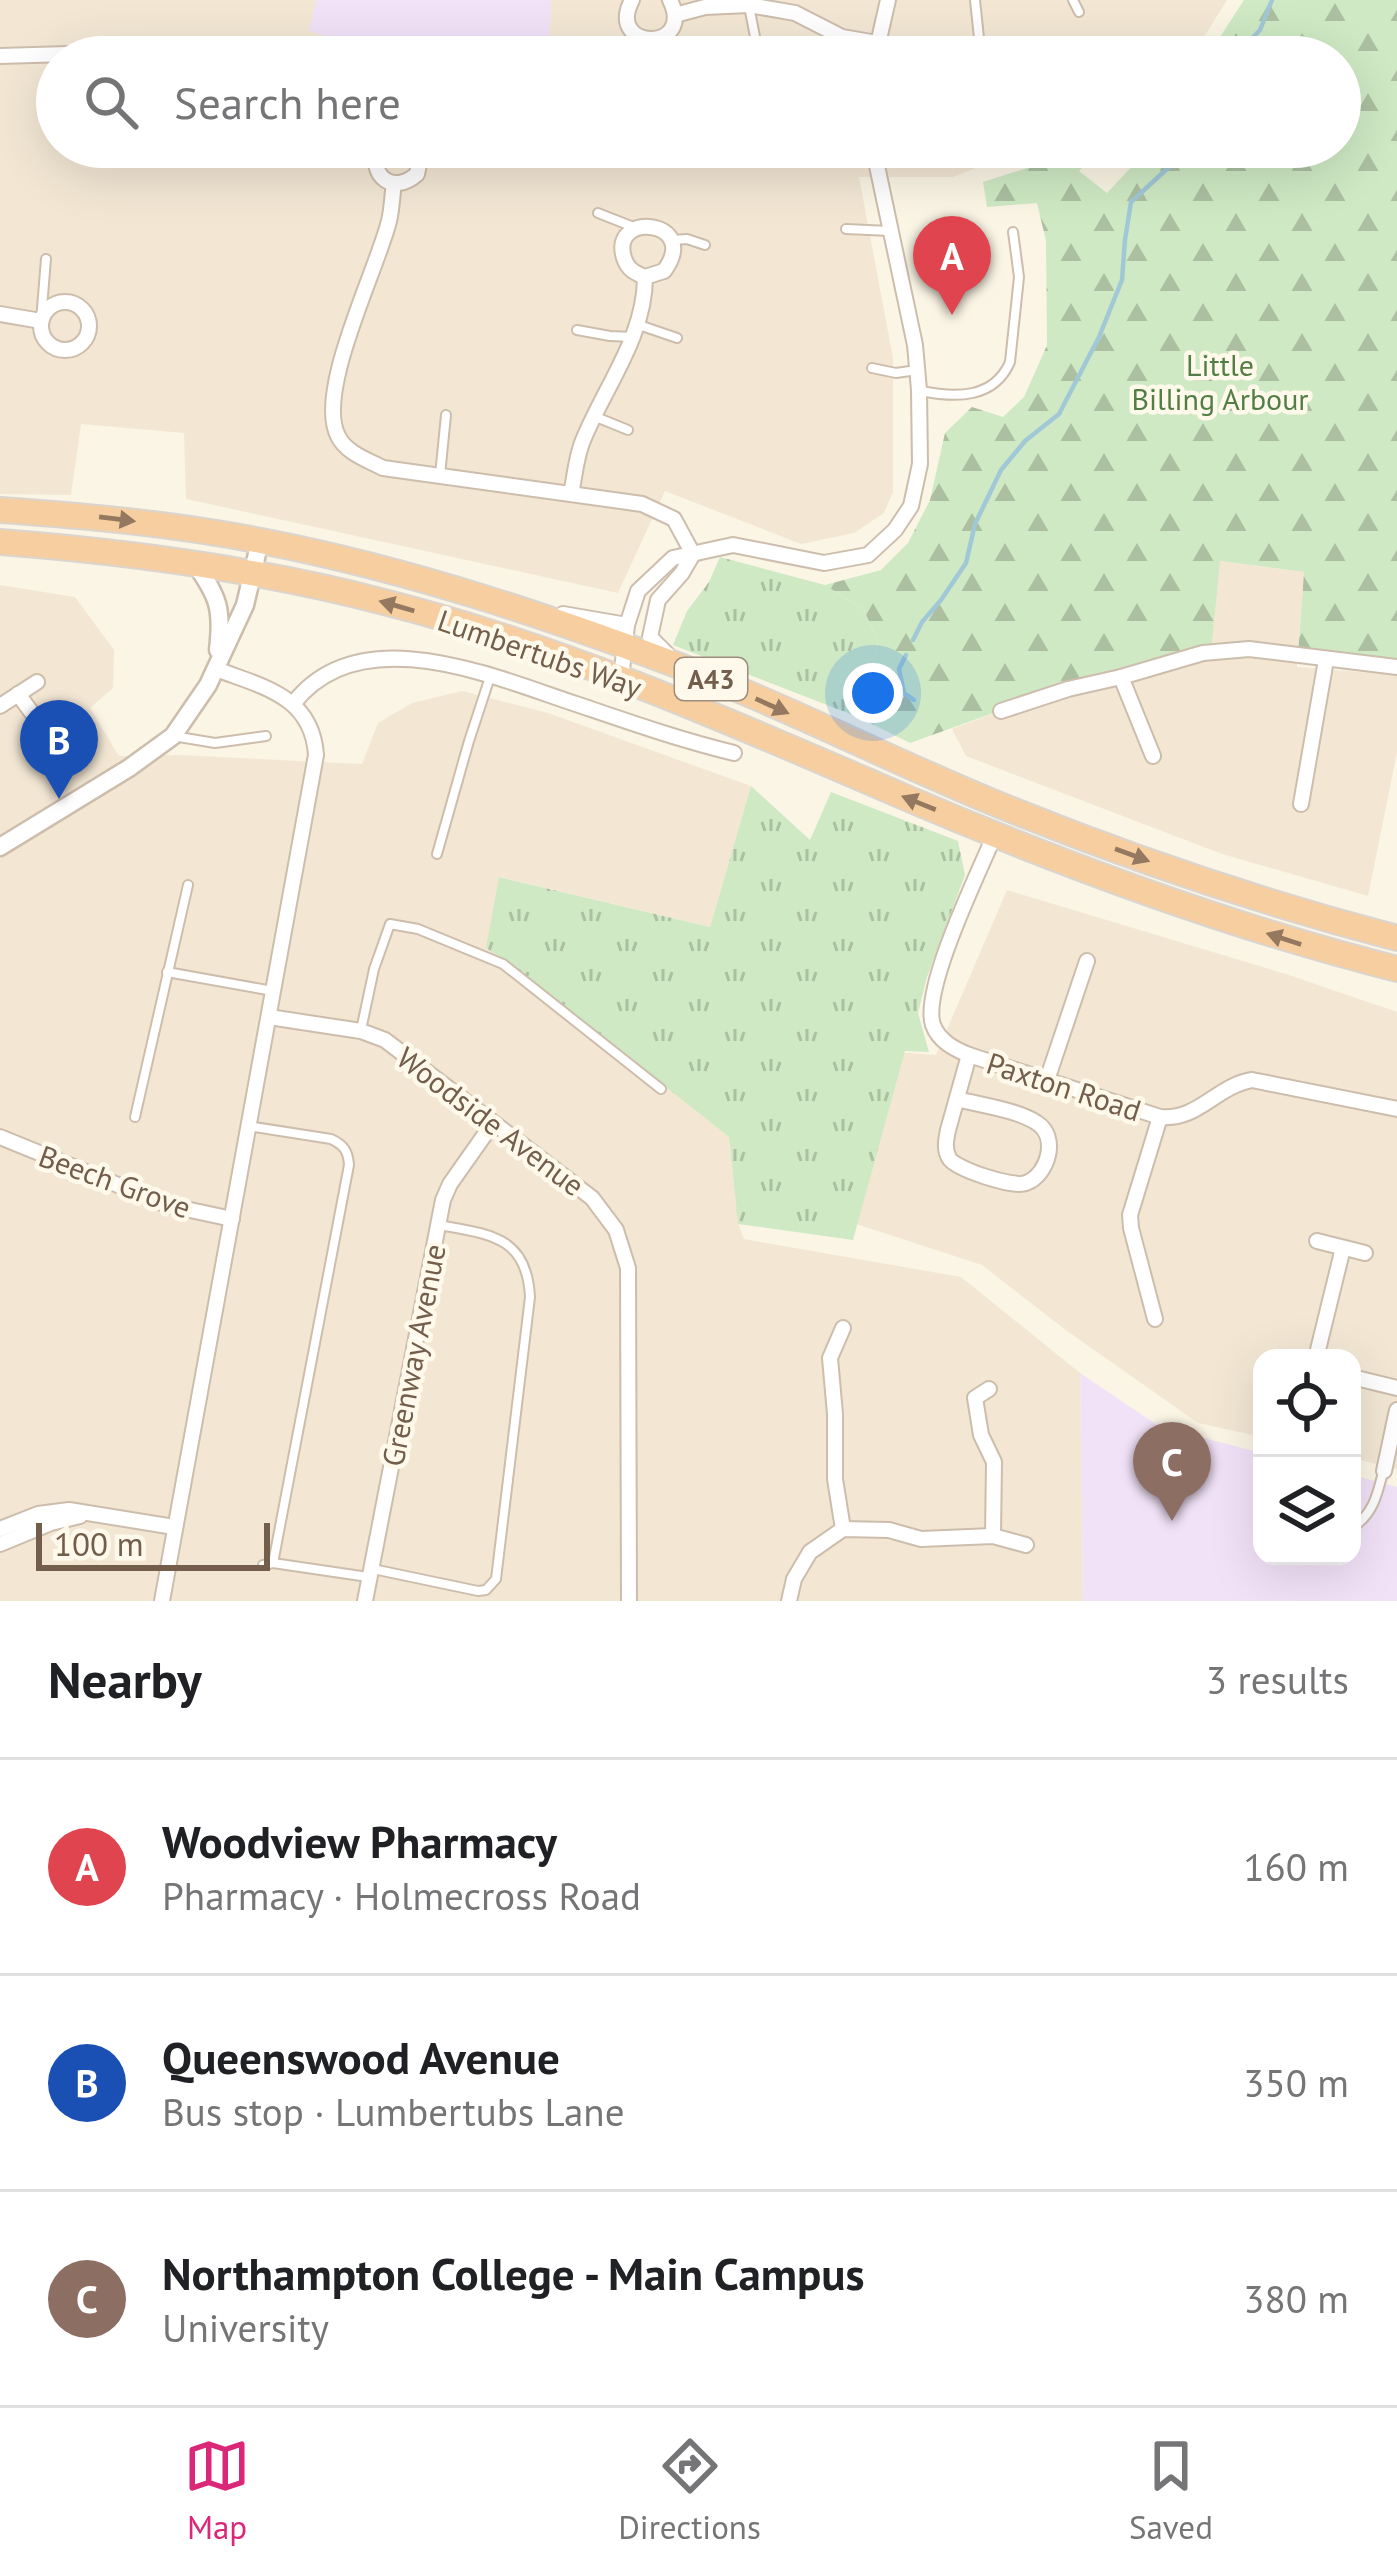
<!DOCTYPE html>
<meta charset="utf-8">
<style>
body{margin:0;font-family:"PT Sans",sans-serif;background:#f2f2f2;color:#202124}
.controls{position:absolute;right:36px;bottom:36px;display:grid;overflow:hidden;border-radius:24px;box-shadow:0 12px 48px #0002}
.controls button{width:108px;height:108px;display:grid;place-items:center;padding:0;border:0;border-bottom:3px solid #e0e0e0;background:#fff;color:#202124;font:60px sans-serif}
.scale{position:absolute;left:36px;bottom:30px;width:234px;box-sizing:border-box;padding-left:12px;border:6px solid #735d4b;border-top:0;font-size:33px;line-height:42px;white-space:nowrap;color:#735d4b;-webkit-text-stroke:9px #fef9eb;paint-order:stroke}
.you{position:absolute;left:873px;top:693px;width:42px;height:42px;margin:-30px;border:9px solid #fff;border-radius:50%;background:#1a73e8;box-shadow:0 0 0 18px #1a73e833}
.badge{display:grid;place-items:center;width:78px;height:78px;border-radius:50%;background:#db2777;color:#fff;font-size:39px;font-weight:700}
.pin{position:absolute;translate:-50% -99px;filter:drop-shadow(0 3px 6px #0008)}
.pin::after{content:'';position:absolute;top:63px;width:42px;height:36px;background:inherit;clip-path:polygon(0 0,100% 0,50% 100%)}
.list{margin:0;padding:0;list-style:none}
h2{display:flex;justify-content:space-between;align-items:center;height:156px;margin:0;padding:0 48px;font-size:51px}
h2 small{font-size:39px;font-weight:400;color:#757577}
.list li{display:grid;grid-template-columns:78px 1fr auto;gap:36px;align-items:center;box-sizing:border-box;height:216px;padding:0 48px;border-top:3px solid #e0e0e0}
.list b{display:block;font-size:45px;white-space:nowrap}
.list p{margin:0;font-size:39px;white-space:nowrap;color:#757577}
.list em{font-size:39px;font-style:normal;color:#757577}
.icon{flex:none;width:66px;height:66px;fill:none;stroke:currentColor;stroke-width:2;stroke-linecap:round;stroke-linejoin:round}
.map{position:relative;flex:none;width:1397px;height:1601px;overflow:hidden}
.search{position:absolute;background:#fff;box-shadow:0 12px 48px #0002;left:36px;right:36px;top:36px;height:132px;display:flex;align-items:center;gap:30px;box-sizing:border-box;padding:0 42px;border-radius:66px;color:#757577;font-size:45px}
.sheet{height:804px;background:#fff}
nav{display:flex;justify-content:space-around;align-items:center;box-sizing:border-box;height:168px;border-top:3px solid #e0e0e0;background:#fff;font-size:33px;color:#757577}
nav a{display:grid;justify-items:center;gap:6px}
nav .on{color:#db2777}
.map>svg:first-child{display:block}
</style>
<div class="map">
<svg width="1397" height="1601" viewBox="0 0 1397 1601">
<defs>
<pattern id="grass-tufts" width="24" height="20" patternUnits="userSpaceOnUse" patternTransform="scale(3)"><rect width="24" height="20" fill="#cfe9c4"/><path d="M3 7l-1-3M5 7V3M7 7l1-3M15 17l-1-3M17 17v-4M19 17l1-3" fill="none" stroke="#acc0a1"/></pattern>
<pattern id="forest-firs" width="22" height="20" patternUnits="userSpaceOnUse" patternTransform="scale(3)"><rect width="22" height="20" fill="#cfe9c4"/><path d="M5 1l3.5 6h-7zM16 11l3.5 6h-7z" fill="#acc0a1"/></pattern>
</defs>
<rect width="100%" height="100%" fill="#fbf5e5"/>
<g fill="#f3e7d4">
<polygon points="0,0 1227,0 1202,40 1187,57 57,57 57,147 1028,147 953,177 859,177 893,358 893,492 884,513 854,533 801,544 665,491 618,593 186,499 184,433 81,424 71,495 0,494"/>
<polygon points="1219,561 1304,572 1297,667 1397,675 1397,752 1368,896 1222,854 966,756 952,729 1054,691"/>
<polygon points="0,585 75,597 114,650 113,688 90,708 119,756 180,755 362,764 378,723 412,703 462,691 548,713 751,786 710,927 500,877 487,948 505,960 729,1137 738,1223 744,1239 961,1277 1080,1373 1083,1601 0,1601"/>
<polygon points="1007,890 1286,974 1397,1012 1397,1469 1352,1458 1352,1358 1262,1358 1262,1437 1198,1423 1067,1331 982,1265 847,1221 897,1052 936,1055"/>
</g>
<g fill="#f2e2f8">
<polygon points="316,0 551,0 549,51 547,57 396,57 309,31"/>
<polygon points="1080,1373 1160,1427 1262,1453 1262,1556 1352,1556 1352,1475 1397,1487 1397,1601 1083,1601"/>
</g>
<g fill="url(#grass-tufts)">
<polygon points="720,557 825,585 864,610 878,642 858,717 673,645 687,611 709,582"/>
<polygon points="751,786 810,840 831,792 958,841 965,875 927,977 918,1013 929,1052 905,1051 853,1240 738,1224 729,1137 505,960 486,948 499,877 710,927"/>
</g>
<polygon fill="url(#forest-firs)" points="1244,0 1397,0 1397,666 1298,655 1304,572 1220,561 1211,652 1047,694 910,743 858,717 878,642 864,610 825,585 881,570 908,543 930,500 945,433 972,407 1003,417 1024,397 1047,345 1046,241 1037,203 987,207 983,182 1030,167 1064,147 1074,147 1093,157 1079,171 1107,193 1150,147 1340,147 1340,57 1207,57"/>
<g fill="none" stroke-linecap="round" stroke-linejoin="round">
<g stroke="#a1c8d6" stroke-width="4.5">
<polyline points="1234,57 1260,30 1272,0"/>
<polyline points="913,640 922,622 941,600 966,563 975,524 1001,470 1025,441 1059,414 1099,337 1122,280 1125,240 1131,202 1168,168 1182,147"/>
<polyline points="906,655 899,669 904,693 914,700"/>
</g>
<defs>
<g id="service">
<polyline points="975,0 981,57"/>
<polyline points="1073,0 1079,12"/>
<polyline points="749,6 759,57"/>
<polyline points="598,213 636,228"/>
<polyline points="846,229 890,231"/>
<polyline points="673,240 687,239 705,245"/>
<polyline points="41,320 46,259"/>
<polyline points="639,325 677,338"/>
<polyline points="577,330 610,336 633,337"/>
<polyline points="872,368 896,373 917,370"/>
<path d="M921 391C956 398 994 399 1010 362L1019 277 1013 232"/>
<polyline points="596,417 628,430"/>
<polyline points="440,475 446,415"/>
<polyline points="173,736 215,743 266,736"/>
<polyline points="437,854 469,741 490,677"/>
<polyline points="167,972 273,991"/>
<polyline points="361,1030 374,969 390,924 418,929 503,964 661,1089"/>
<polyline points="135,1117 188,885"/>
<path d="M248 1126 331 1139C344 1145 348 1151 349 1165L273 1563"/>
<path d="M1352 1528C1373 1514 1377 1496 1383 1472"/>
<polyline points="263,1565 273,1563 368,1577"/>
<path d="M373 1569 478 1591 486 1590 496 1579 530 1297C527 1236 489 1234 439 1225"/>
</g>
<g id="minor">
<path d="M632 0C605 51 696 53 670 0"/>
<polyline points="675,15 705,7 749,5 795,13 842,37 877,43"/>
<polyline points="0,56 68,54 78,57"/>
<polyline points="140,57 147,53 166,57"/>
<polyline points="875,57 888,0"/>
<path d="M379 147C367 177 394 195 417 174L421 155 417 147"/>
<path d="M394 183C392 196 392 209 389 221 377 270 315 392 338 436 346 453 368 460 383 468L642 504 674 519 693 554"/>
<circle cx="65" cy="326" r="24"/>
<polyline points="0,314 41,321"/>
<path d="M571 494C575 476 576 455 584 438 606 385 645 336 645 277 635 273 628 270 624 258 609 210 702 220 664 271L645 277"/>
<polyline points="563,614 627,625"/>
<polyline points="668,655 650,637 658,600 682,573 693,554"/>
<polyline points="621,679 627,625 638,591 673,558 733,545 824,563 868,555 895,530 911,506 920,464 919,390 915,345 873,147"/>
<polyline points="18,694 32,713"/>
<path d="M293 704C359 617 494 677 576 704 629 722 680 740 734 753"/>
<polyline points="0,706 37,682"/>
<polyline points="1001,711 1068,689 1121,677"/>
<polyline points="1153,756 1121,677 1203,653 1249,649 1397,667"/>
<polyline points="1301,804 1326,660"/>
<path d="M995 834C979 872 921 990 933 1025 939 1041 954 1049 969 1055L1160 1117C1198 1121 1216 1086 1252 1080L1397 1109"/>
<polyline points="269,1017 361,1031 385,1040 592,1198 616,1230 628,1268 629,1601"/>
<polyline points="1047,1080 1087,961"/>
<path d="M957 1099C980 1105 1018 1110 1037 1123 1059 1137 1048 1175 1026 1183 1013 1188 955 1169 949 1158 944 1149 946 1140 948 1130L969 1055"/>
<polyline points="0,1137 167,1205 232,1219"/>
<polyline points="1317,1241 1365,1253"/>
<polyline points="1155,1319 1131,1228 1130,1215 1160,1117"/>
<polyline points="843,1328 830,1358 835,1414 835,1479 843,1529"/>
<polyline points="1316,1358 1343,1248"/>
<polyline points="1352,1377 1397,1388"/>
<polyline points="989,1389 975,1398 981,1435 994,1462 993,1536"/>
<polyline points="1384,1471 1397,1410"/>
<polyline points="0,1529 38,1514 69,1510 174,1527"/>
<polyline points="0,1544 51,1523 80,1516"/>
<path d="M162 1601 316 755C312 696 263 687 216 669"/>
<polyline points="365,1601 443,1200 450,1184 493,1123"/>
<polyline points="789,1601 794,1579 810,1552 843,1529 889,1530 921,1539 993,1536 1026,1545"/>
</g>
<g id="tertiary">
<path d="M195 563C218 598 223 607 218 650"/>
<polyline points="0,847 129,768 173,736 208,685 245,605 260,541"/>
</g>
<g id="trunk">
<path d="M0 510C87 516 175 524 261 541 412 570 560 620 703 675 804 715 901 765 1002 806 1130 858 1263 903 1397 938"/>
<path d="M0 542C130 552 258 569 384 602 563 647 733 723 902 796 1063 865 1227 926 1397 969"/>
</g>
</defs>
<use href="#service" stroke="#cdbdac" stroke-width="12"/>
<use href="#minor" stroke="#cdbdac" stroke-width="18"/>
<use href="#tertiary" stroke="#cdbdac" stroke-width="21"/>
<use href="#trunk" stroke="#dbd5d0" stroke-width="28"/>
<use href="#service" stroke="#fff" stroke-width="8"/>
<use href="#minor" stroke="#fff" stroke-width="14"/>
<use href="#tertiary" stroke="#fff" stroke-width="16"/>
<use href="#trunk" stroke="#f6ce9f" stroke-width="24"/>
</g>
<defs><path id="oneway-solid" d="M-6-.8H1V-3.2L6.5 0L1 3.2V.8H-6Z" transform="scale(3)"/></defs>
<g fill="#947960">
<use href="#oneway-solid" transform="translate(117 519) rotate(7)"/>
<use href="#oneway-solid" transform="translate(397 606) rotate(-164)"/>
<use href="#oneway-solid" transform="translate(772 706) rotate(24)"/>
<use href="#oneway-solid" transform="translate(919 803) rotate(-158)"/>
<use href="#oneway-solid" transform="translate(1132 855) rotate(20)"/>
<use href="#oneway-solid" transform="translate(1284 939) rotate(-162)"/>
</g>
<g text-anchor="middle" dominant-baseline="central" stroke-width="9" stroke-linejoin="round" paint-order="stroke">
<rect fill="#fef9eb" stroke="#9d8c7b" stroke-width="3" x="675" y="658" width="72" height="42" rx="9"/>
<g font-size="27" font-weight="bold" fill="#735d4b">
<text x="711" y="679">A43</text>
</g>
<g font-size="30" fill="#527e46" stroke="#fef9eb">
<text x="1220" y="364">Little<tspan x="1220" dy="34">Billing Arbour</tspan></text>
</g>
<g font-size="30" fill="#735d4b" stroke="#fef9eb">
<text transform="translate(540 653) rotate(19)">Lumbertubs Way</text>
<text transform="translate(1064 1086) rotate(18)">Paxton Road</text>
<text transform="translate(491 1121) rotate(37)">Woodside Avenue</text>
<text transform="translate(115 1181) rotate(20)">Beech Grove</text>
<text transform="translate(413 1355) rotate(-79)">Greenway Avenue</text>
</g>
</g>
</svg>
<div class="controls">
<button><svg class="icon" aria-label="locate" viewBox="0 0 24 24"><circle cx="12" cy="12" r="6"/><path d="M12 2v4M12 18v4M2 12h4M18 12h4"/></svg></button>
<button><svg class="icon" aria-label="layers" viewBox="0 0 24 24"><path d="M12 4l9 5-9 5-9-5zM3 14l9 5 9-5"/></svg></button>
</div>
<div class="scale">100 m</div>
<div class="you"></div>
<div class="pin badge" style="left:952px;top:315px;background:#e0444e">A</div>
<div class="pin badge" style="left:59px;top:799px;background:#1a4fb4">B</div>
<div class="pin badge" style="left:1172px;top:1521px;background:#8d6e63">C</div>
<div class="search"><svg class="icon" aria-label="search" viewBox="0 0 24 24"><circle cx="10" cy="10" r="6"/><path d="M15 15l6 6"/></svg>Search here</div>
</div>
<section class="sheet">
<h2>Nearby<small>3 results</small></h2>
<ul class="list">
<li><span class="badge" style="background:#e0444e">A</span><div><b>Woodview Pharmacy</b><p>Pharmacy · Holmecross Road</p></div><em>160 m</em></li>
<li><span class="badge" style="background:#1a4fb4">B</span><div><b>Queenswood Avenue</b><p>Bus stop · Lumbertubs Lane</p></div><em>350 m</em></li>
<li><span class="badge" style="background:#8d6e63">C</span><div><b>Northampton College - Main Campus</b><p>University</p></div><em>380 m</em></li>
</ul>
</section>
<nav>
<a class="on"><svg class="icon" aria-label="map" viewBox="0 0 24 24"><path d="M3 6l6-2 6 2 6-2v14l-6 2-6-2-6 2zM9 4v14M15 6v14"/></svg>Map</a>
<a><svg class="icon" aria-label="directions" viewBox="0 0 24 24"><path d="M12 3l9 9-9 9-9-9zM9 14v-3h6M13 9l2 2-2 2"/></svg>Directions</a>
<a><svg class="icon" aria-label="saved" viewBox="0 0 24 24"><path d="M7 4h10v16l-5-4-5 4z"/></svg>Saved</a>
</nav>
